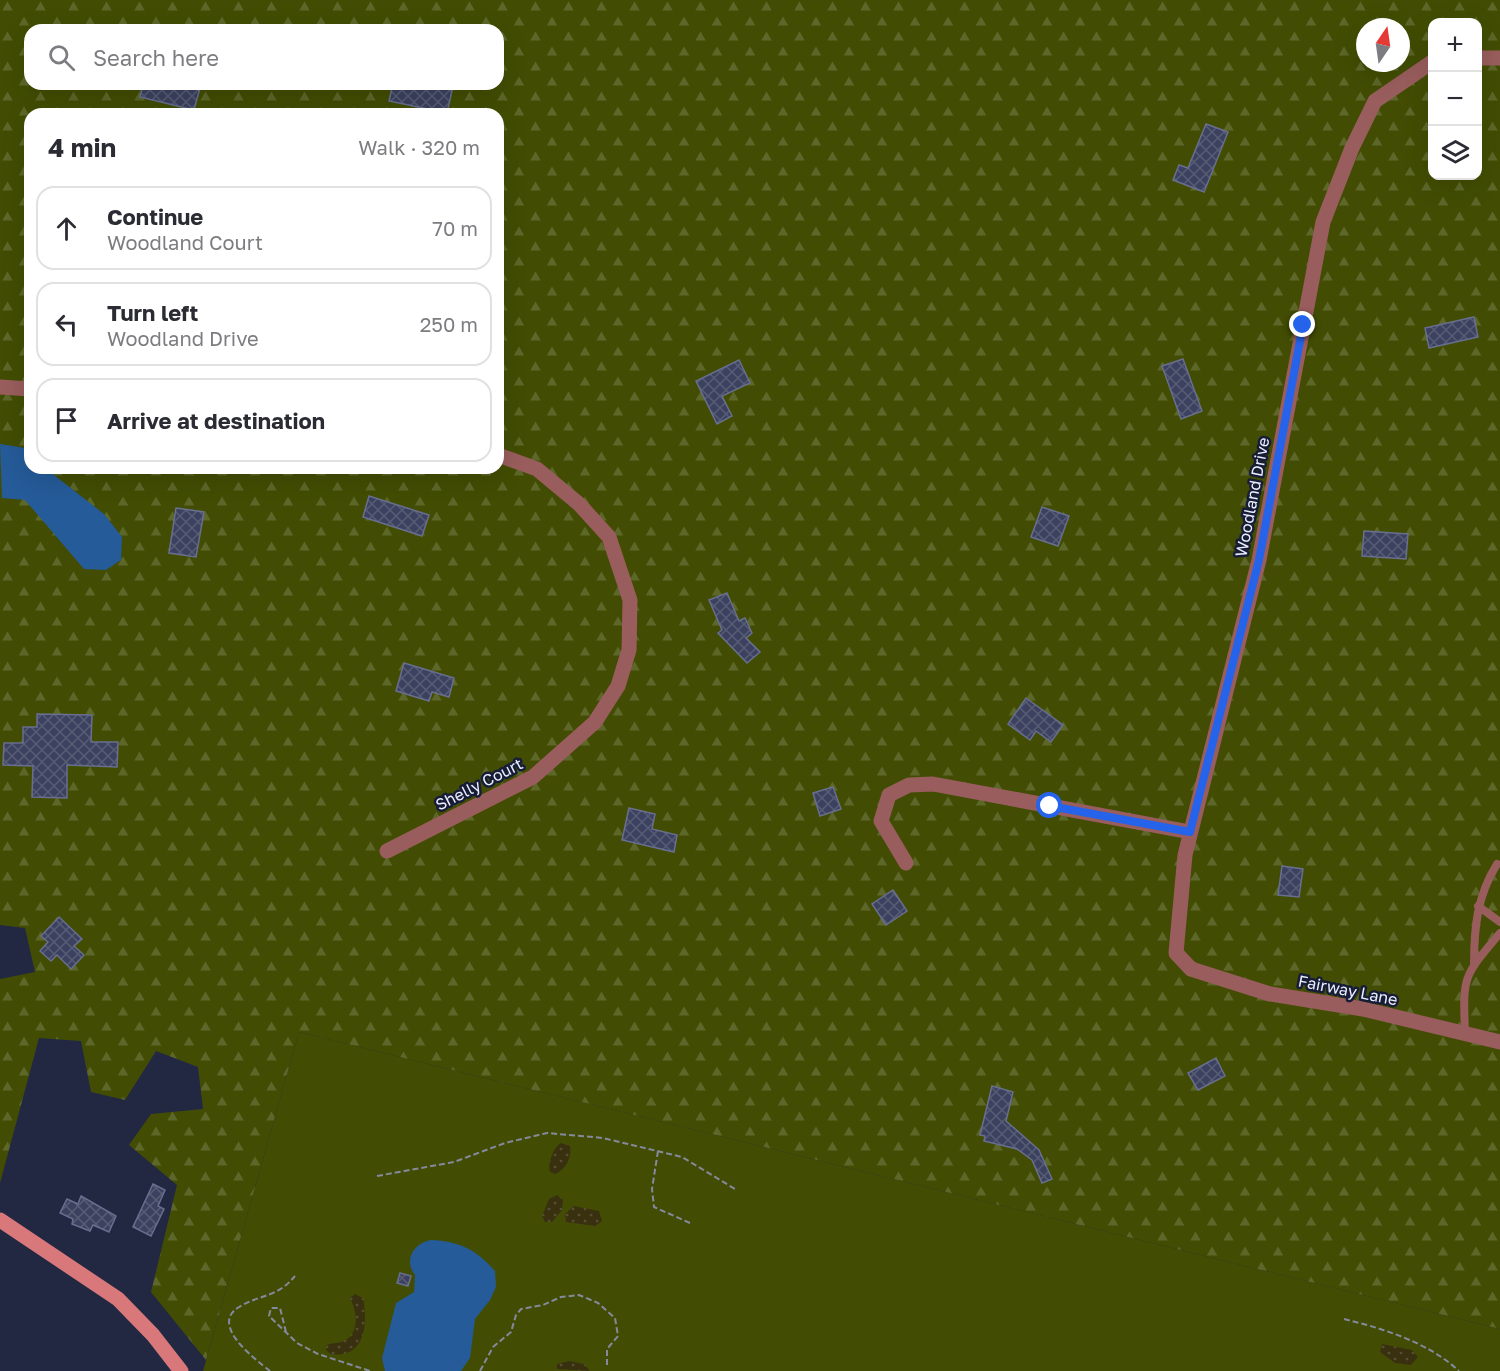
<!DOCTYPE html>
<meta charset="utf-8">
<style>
body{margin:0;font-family:"Golos Text",sans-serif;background:#f2f2f3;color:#2b2b33}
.controls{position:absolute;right:18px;top:18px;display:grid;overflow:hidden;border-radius:12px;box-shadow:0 6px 24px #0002}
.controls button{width:54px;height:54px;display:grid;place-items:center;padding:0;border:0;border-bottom:2px solid #e1e1e2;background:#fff;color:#2b2b33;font:30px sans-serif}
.compass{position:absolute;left:1356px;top:18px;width:54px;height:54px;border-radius:50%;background:#fff;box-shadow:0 6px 24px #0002;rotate:13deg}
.stop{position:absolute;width:18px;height:18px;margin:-14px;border:4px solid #2563eb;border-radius:50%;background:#fff}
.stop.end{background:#2563eb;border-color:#fff;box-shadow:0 2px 6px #0008}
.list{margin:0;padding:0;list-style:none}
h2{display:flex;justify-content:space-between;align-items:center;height:78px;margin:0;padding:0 24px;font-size:26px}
h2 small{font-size:20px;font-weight:400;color:#7c7c81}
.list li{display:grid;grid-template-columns:39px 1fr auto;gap:18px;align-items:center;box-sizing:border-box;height:84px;margin:0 12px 12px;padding:0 12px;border:2px solid #e1e1e2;border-radius:18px}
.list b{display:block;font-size:22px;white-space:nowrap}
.list p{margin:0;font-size:20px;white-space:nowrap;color:#7c7c81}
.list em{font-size:20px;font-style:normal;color:#7c7c81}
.icon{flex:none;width:33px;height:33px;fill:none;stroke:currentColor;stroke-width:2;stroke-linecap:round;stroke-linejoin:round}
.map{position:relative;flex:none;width:1500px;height:1371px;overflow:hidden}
.search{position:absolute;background:#fff;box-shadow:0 6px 24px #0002;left:24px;top:24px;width:480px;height:66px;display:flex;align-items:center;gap:15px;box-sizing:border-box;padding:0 21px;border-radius:18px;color:#7c7c81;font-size:22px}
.panel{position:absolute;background:#fff;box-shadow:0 6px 24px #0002;left:24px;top:108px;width:480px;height:366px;border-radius:18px}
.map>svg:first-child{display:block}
</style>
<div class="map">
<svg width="1500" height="1371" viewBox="0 0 1500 1371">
<defs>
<pattern id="forest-firs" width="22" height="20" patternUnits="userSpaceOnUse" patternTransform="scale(1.5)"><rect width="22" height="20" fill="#424d03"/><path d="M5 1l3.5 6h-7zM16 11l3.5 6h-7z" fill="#5d6729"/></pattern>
<pattern id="sand-dots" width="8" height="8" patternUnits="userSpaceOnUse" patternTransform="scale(1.5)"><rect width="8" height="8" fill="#393010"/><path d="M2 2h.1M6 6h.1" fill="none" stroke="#564e34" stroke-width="1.8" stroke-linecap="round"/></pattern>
<pattern id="building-cross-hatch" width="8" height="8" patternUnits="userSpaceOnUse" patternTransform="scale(1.5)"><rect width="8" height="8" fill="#3b415e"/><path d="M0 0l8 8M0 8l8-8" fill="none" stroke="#585d76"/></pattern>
</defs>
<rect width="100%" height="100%" fill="#222742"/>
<polygon fill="#424d03" points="299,1032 1500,1329 1500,1371 203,1371"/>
<path fill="url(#forest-firs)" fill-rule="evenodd" d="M0 0H1500V1329L299 1032 206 1360 151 1292 177 1185 129 1145 151 1114 203 1109 198 1067 156 1051 125 1100 91 1092 81 1041 39 1038 0 1183V979L35 972 25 928 0 925ZM1432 22H1478V176H1432ZM1365 27H1401V63H1365ZM30 30H498V84H30ZM30 114H498V468H30Z"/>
<g fill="url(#sand-dots)">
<path d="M561 1143 570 1146C572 1157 566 1170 555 1174L550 1172C547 1164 554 1146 561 1143Z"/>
<polygon points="557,1195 563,1200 562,1210 552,1222 545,1222 542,1216 549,1199"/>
<polygon points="574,1206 599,1211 602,1221 595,1226 566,1222 565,1214"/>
<path d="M355 1294 363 1298C368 1322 366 1359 331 1354L326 1350 327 1345C332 1343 337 1343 342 1342 361 1334 357 1312 350 1298Z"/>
<polygon points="1382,1344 1412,1350 1418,1357 1411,1365 1395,1363 1380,1352"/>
<polygon points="569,1361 584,1364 590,1371 557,1369 557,1364"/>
</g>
<g fill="#255b99">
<polygon points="0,444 25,448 30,453 30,468 45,468 104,514 122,537 121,560 106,570 84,569 25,500 2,498"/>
<path d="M431 1240C459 1241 477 1250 495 1271L496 1287 490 1300 475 1319 470 1358 461 1371H385L382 1358 396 1303 414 1292 415 1275C403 1260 414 1243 431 1240Z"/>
</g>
<g fill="url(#building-cross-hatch)" stroke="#686f8f" stroke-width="1.5">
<polygon points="143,84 201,84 194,110 140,97"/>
<polygon points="393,84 453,86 447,113 389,101"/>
<polygon points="1206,124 1228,132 1204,192 1173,180 1179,165 1188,168"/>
<polygon points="1474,317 1478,337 1429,348 1425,328"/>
<polygon points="1183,359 1202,411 1181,419 1162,366"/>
<polygon points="739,360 750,383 722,396 732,416 717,424 696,381"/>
<polygon points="369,496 429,515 422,536 363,517"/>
<polygon points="1042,507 1069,516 1058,546 1031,537"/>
<polygon points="176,508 204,512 196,557 169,553"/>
<polygon points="1364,531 1408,534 1406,559 1362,556"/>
<polygon points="727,593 739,621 745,618 752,633 746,638 760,652 747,663 718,633 722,630 709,600"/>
<polygon points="404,663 454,678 449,697 432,692 429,701 396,691"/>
<polygon points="1026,698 1063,725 1051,742 1036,731 1030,740 1008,724"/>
<polygon points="37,714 92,715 91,742 118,742 117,767 67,765 67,798 32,797 33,766 3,765 4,743 23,743 23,727 37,727"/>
<polygon points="833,787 841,809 820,816 813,793"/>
<polygon points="629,808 655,814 652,829 677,835 674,852 622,840"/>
<polygon points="1282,866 1303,869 1299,897 1278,895"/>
<polygon points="893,890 907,911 886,925 872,904"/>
<polygon points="59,917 82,939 74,946 84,955 71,969 57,955 51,961 40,951 48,942 41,936"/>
<polygon points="1216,1058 1225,1076 1198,1090 1188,1073"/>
<polygon points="992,1086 1013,1092 1006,1121 1039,1150 1052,1179 1042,1183 1032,1160 1017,1149 984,1141 985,1136 980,1135"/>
<polygon points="153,1184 165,1190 158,1206 164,1209 151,1236 133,1227"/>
<polygon points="81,1196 116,1216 109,1232 93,1225 90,1231 72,1224 73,1219 60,1213 67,1199 78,1204"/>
<polygon points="400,1273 411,1276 408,1286 397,1283"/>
</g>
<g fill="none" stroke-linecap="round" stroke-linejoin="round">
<g stroke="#85899e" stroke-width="2" stroke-dasharray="6 3" stroke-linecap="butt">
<polyline points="658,1151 652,1189 654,1207 690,1223"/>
<polyline points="377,1176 454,1162 505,1143 547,1133 603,1138 682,1157 735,1189"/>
<path d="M1344 1319C1385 1329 1429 1343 1459 1371"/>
<polyline points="286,1332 280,1308 271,1308 269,1316 297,1343 318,1354 370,1371"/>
<path d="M270 1371C255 1359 209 1325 239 1307 260 1294 277 1298 295 1276"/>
<polyline points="480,1371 493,1347 511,1332 516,1315 521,1309 543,1305 561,1297 579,1295 598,1303 615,1318 618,1336 607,1349 607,1368"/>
</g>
<g stroke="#995d5d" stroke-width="8">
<polyline points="1478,906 1500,922"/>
<path d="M1474 965C1474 928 1477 896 1497 864"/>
<path d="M1465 1034C1463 976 1462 978 1500 933"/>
</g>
<g stroke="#995d5d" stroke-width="15">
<polyline points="1478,58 1500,58"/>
<polyline points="1432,62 1375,101 1352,148 1323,222 1259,560 1185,855 1176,953 1191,969 1270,994 1363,1009 1500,1042"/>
<polyline points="0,387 30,389"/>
<polyline points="387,851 533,777 595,722 618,686 629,650 630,600 609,537 579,504 537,469 498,455"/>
<polyline points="906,863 881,821 889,795 909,785 933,784 1190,832"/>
</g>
<polyline stroke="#d8787a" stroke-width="15" points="0,1220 118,1299 153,1335 181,1371"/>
</g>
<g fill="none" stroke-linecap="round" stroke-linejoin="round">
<polyline stroke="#2563eb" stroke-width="8" points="1050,806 1190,832 1259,560 1303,325"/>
</g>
<g text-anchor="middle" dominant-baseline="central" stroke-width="5" stroke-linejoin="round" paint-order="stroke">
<g font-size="16" fill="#ebeefd" stroke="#181d37">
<text transform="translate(1252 497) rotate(-79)">Woodland Drive</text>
<text transform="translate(479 784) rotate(-27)">Shelly Court</text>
<text transform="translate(1348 990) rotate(11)">Fairway Lane</text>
</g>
</g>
</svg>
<div class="controls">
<button>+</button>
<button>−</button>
<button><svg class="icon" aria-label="layers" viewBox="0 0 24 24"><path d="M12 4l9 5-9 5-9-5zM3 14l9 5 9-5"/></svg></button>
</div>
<svg class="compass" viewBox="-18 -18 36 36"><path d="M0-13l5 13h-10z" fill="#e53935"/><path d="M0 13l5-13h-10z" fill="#7c7c81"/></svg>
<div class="stop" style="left:1050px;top:806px"></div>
<div class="stop end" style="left:1303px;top:325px"></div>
<div class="search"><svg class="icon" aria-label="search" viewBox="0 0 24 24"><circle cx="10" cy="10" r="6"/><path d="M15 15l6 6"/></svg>Search here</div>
<section class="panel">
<h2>4 min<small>Walk · 320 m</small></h2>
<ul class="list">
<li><svg class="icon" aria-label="ahead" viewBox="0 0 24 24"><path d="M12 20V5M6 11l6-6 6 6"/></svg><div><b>Continue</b><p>Woodland Court</p></div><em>70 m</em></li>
<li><svg class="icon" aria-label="left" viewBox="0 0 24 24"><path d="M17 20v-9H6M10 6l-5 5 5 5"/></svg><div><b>Turn left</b><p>Woodland Drive</p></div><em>250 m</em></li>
<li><svg class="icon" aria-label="arrive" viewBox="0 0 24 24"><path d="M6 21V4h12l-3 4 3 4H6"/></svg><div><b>Arrive at destination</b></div></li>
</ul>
</section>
</div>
